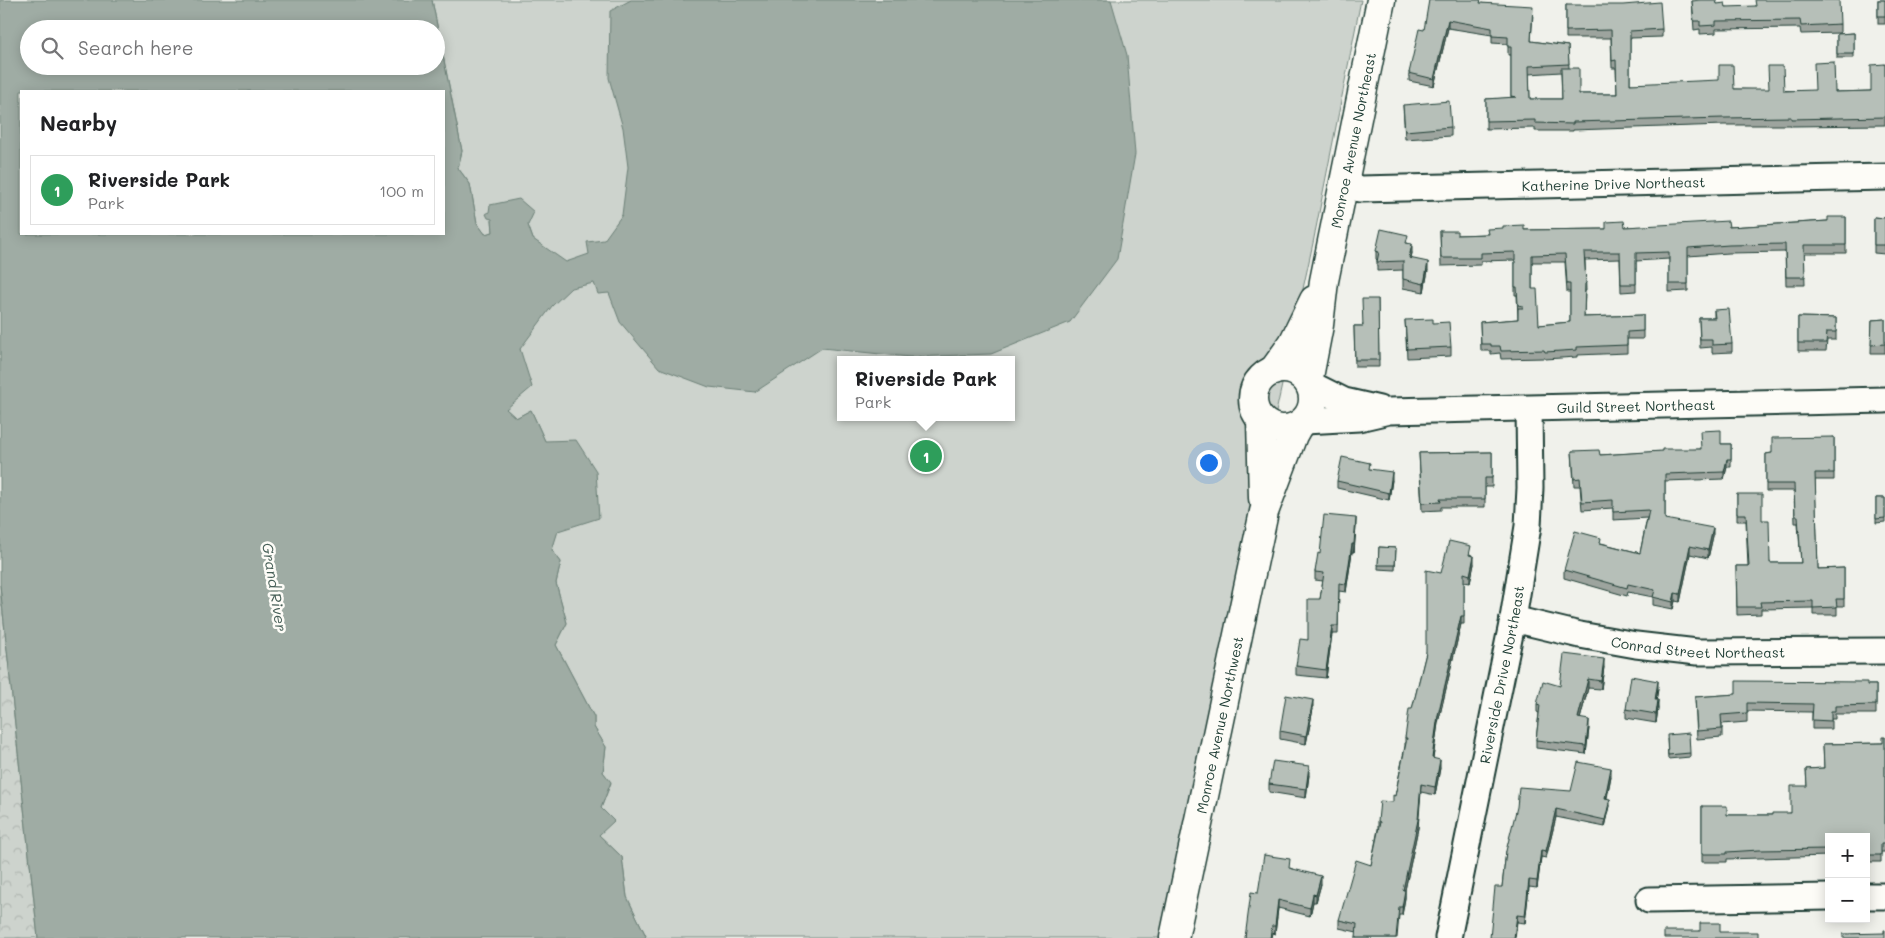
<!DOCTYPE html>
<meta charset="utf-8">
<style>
body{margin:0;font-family:Mali,sans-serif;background:#f6f6f6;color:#202124}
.controls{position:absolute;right:15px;bottom:15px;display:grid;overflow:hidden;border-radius:0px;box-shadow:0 2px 12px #0003}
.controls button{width:45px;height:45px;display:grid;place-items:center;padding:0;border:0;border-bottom:1px solid #e0e0e0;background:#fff;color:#202124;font:25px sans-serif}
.you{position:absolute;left:1208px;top:462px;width:18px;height:18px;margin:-12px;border:4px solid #fff;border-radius:50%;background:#1a73e8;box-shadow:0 0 0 8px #1a73e833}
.badge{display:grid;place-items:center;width:32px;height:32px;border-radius:50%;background:#1f3d34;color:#fff;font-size:16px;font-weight:700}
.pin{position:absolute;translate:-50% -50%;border:2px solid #fff;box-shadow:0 1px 5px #0006}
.popup{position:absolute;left:837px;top:356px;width:178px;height:65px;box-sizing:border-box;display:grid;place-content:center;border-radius:0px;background:#fff;filter:drop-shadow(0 1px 4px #0005);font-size:16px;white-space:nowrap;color:#757577}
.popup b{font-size:19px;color:#202124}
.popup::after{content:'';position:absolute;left:50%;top:100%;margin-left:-10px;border:10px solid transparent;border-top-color:#fff}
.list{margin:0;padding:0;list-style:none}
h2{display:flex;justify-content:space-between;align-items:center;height:65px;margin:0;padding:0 20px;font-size:21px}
h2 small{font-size:16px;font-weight:400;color:#757577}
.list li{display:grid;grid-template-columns:32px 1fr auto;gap:15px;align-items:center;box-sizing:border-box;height:70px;margin:0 10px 10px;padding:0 10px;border:1px solid #e0e0e0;border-radius:0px}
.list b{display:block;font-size:19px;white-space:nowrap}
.list p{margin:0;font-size:16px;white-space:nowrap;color:#757577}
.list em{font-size:16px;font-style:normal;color:#757577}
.icon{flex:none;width:28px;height:28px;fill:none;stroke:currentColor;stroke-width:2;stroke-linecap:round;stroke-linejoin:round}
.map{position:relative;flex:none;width:1885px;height:938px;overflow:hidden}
.search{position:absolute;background:#fff;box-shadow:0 2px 12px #0003;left:20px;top:20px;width:425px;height:55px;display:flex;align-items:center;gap:12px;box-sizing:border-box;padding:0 18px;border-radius:28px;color:#757577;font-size:19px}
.panel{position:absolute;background:#fff;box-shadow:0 2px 12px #0003;left:20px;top:90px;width:425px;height:145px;border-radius:0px}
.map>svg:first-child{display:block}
</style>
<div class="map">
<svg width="1885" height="938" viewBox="0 0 1885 938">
<defs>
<pattern id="forest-crowns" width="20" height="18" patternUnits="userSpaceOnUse" patternTransform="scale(1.25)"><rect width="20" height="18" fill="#cdd3cd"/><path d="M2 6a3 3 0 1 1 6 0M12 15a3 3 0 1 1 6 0" fill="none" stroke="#b0b6b1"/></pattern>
</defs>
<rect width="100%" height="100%" fill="#f0f1eb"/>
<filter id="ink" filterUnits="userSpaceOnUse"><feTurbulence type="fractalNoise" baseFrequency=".02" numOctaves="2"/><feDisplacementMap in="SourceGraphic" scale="10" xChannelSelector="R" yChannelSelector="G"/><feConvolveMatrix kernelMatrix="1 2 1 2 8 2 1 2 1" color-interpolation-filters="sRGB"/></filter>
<g filter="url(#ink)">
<polygon fill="url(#forest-crowns)" stroke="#768880" points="0,585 38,938 0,938"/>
<path fill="#cdd3cd" stroke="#768880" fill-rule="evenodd" d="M432 0H1361L1313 243 1161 938H644L646 936 627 897 622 857 599 835 601 808 611 783 603 772 606 747 594 727V717L556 645 567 623 556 583 561 562 552 550 557 531 545 441 531 410 516 418 506 409 520 349 533 239 528 225 492 219 493 232 485 234 477 223 470 184 458 168 462 151ZM841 360H1011V417H841Z"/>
<path fill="#9faca4" stroke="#6c8077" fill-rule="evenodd" d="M0 0H432L462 151 458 168 470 184 477 223 485 234 493 232 492 219 488 218 486 214 489 212 490 205 519 199 534 212 528 225 533 239 566 262 589 254 587 242 604 240 622 215 628 167 623 128 609 78 610 11 631 0H1111L1127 55 1135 154 1117 259 1070 322 991 354 910 357 822 348 755 392 709 387 659 368 620 322 609 293 598 294 594 283 571 288 552 306 520 349 532 387 506 409 516 418 531 410 545 441 576 440 596 471 599 518 558 531 552 550 561 562 556 583 567 623 556 645 594 717V727L606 747 603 772 611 782 601 808 614 821 599 835 622 857 627 897 646 936 644 938H38L0 585ZM29 29H436V66H29ZM21 91H444V234H21Z"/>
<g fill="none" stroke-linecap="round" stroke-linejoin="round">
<defs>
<g id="minor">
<path id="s1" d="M1343 185 1360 189 1885 177"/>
<polyline points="1310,384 1344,401 1379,409"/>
<path id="s2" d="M1305 421 1359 418 1389 411 1885 400"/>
<path id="s3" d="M1513 619 1580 635 1636 645 1697 652 1885 651"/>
<polyline points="1866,896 1885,896"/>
<polyline points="1649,900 1829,897"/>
<path id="s4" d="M1448 938 1513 619 1528 526 1530 488 1529 409"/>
</g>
<g id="major">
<circle cx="1283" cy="399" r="30"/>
<polyline points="1273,371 1293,343 1314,300"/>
<path id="s5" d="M1308 382 1319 325 1324 281 1381 0"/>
<polyline points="1261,420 1263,498"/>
<path id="s6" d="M1174 938 1264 512 1293 435 1298 426"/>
</g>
</defs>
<use href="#minor" stroke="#1f3d34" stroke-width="29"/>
<use href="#major" stroke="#1f3d34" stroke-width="31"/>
<use href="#minor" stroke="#fdfcf7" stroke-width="25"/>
<use href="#major" stroke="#fdfcf7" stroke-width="28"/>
</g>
<g fill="#9da49e" stroke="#1f3d34" fill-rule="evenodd">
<rect x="1878" y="0" width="7" height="24"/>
<polygon points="1692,1 1717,4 1726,7 1840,24 1840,33 1801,34 1800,28 1716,29 1716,33 1700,34 1700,29 1694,30"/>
<path d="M1481 3 1533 14 1531 41 1568 46 1569 68 1579 94H1617L1616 68H1612L1611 38H1566V5L1662 29V37L1630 38V84L1734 89 1835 92 1871 91 1885 64V125L1791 126V125H1724L1573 130V131H1535V128L1486 129V99L1511 98V55H1508V44L1492 43V35L1448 28 1434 86 1409 81V73L1424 30ZM1561 72 1562 99H1530L1529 74Z"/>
<polygon points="1854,33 1854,58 1837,58 1837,34"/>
<polygon points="1403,105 1451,127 1451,136 1405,139"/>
<path d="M1846 217V253H1804L1805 285H1786L1785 252 1729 253 1688 256V291L1669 292V259L1636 261V291L1621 292 1620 259 1585 260 1586 291H1585L1584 317 1643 315V339H1627V353L1577 355V357L1545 359 1544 358 1501 359 1500 353 1491 354V351H1481L1480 322 1518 319 1517 295H1515V260L1481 261V265L1441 266 1440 231 1457 235 1488 234 1524 230 1606 229 1625 227H1729L1828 221ZM1532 262H1565L1567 292H1570V322L1539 325 1532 289Z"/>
<polygon points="1874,217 1885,218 1885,254 1874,253"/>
<polygon points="1408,243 1412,253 1411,258 1428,270 1424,292 1403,288 1403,270 1377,271 1377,260 1376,259 1376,251"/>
<polygon points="1378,299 1379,367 1355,367 1354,326 1362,326"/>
<polygon points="1714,310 1732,344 1732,352 1712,353 1712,347 1700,348 1699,318 1714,318"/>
<polygon points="1798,317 1836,318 1836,340 1827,340 1826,351 1798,351"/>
<polygon points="1885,319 1885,353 1871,353 1872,320"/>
<polygon points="1405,320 1451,347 1451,356 1407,358"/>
<polygon points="1834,437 1834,480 1815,480 1818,569 1844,568 1844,606 1837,606 1837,615 1813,615 1813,608 1761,609 1761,614 1737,615 1736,566 1748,566 1746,521 1737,521 1737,494 1762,520 1770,563 1801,563 1798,523 1795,523 1794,491 1766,491 1766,454 1772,453"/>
<polygon points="1721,444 1731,444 1731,467 1727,467 1724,479 1665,481 1665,519 1713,536 1708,558 1690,554 1680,602 1675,601 1673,609 1653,605 1653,597 1628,592 1627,596 1564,578 1564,570 1601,543 1640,553 1647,518 1613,520 1613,508 1582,510 1580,486 1574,486 1572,451 1600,455 1701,449"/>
<polygon points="1492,452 1492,487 1485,487 1485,507 1441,507 1441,510 1422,511 1419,453"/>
<polygon points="1370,469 1392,480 1389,500 1337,488 1337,481"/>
<polygon points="1876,498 1885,498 1885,522 1876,523"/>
<polygon points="1356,526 1354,552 1352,552 1346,592 1339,591 1338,634 1332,634 1326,678 1296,675 1296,666 1308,640 1320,599 1323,581 1315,580 1315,572 1320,554"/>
<polygon points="1379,547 1396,548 1395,570 1378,569"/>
<polygon points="1471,554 1474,564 1470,583 1464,582 1464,624 1461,624 1438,723 1433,758 1440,768 1435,795 1421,792 1418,828 1405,890 1405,898 1402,915 1399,915 1397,938 1356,938 1357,932 1339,928 1339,920 1371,865 1378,829 1378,821 1393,802 1395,796 1405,746 1405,738 1426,653 1441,573"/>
<polygon points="1604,667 1601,689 1588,688 1580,719 1589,728 1586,754 1536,748 1536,740 1539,713 1537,712 1537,704 1560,686"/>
<polygon points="1867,685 1876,685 1876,714 1835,714 1835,719 1831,719 1831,729 1812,729 1812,712 1747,711 1747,722 1722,724 1722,737 1697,739 1695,697"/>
<polygon points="1658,689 1656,700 1658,709 1656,723 1626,718 1626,709"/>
<polygon points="1313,709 1306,744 1280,739 1280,731"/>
<polygon points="1885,737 1885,852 1881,852 1881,862 1866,862 1866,837 1829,837 1829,856 1759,858 1727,859 1727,862 1702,862 1702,806 1727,815 1772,815 1791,813 1807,786 1806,769 1824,768 1823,744 1883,743"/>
<polygon points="1667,739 1690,753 1690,757 1668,759"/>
<polygon points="1309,775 1306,798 1269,792 1269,784"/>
<polygon points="1611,776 1607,798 1610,806 1605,827 1556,817 1546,858 1541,857 1537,888 1529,887 1525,923 1517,922 1502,887 1506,851 1571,791"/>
<polygon points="1290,868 1321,884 1316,902 1313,902 1310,916 1278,908 1275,934 1272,933 1271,938 1245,938 1258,893"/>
</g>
<g fill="#7f8681" stroke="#1f3d34">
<polygon points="1448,20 1448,28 1434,86 1434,79"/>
<polygon points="1412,244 1412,253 1409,266 1409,258"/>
<polygon points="1428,262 1428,270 1424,292 1424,284"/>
<polygon points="1727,459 1727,467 1724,479 1724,472"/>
<polygon points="1392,472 1392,480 1389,500 1389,493"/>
<polygon points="1356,518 1356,526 1354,552 1354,544"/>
<polygon points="1713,528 1713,536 1708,558 1708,550"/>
<polygon points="1352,544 1352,552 1346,592 1346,584"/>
<polygon points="1690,546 1690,554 1680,602 1680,594"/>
<polygon points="1474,556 1474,564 1470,583 1470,575"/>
<polygon points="1675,593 1675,601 1673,609 1673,602"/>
<polygon points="1461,616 1461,624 1438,723 1432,766 1432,758 1438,715"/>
<polygon points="1332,626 1332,634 1326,678 1326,670"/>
<polygon points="1604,659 1604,667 1601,689 1601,681"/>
<polygon points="1588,679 1588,688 1578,727 1578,718"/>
<polygon points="1658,681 1658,689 1655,708 1655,700"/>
<polygon points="1313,700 1313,709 1306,744 1306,736"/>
<polygon points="1658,700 1658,709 1656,723 1656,714"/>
<polygon points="1589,720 1589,728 1586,754 1586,746"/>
<polygon points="1440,760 1440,768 1435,795 1435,787"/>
<polygon points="1309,766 1309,775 1306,798 1306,789"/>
<polygon points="1611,768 1611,776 1605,805 1605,798"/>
<polygon points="1421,784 1418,828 1405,890 1405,898 1402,915 1403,890"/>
<polygon points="1610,799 1610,806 1605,827 1605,820"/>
<polygon points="1556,809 1556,817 1546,858 1546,851"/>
<polygon points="1541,850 1541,857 1537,888 1537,881"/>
<polygon points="1321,876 1321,884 1316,902 1316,895"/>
<polygon points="1529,880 1529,887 1525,923 1525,916"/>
<polygon points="1313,894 1313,902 1310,916 1310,908"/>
<polygon points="1278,900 1278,908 1275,934 1275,926"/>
<polygon points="1517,915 1517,922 1515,938 1514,938"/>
</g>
<g fill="#b6bfb8" stroke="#1f3d34" fill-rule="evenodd">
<polygon points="1429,0 1481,0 1480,3 1533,6 1531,41 1568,46 1569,64 1529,66 1530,99 1562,99 1561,68 1579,68 1579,94 1617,94 1616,60 1612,61 1611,30 1566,31 1566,5 1623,5 1660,2 1662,29 1630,31 1630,84 1719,80 1719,65 1733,65 1734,89 1769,89 1768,66 1783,66 1784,91 1815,90 1814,63 1834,62 1835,92 1871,91 1871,65 1885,64 1885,117 1791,119 1791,117 1724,118 1573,122 1573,124 1535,123 1535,120 1486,121 1486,99 1516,97 1511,96 1511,47 1508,47 1508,37 1492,36 1492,28 1448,20 1434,79 1409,73 1419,29 1424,30"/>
<polygon points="1700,0 1716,0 1717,4 1725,3 1726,7 1756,6 1755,0 1839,0 1840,24 1801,26 1800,20 1716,21 1716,25 1700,26 1700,21 1694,21 1692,1"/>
<rect x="1878" y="0" width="7" height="16"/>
<polygon points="1854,33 1854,54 1837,54 1837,34"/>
<polygon points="1449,101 1451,127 1405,131 1403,105"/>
<path d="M1828 217H1846V245H1804L1805 277H1786L1785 244 1729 245 1688 248V284H1669V252L1636 253V284H1621L1620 252H1584L1586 283 1585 284 1584 317 1643 315V331L1627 332V345L1577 347V350L1545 352 1544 350 1501 351 1500 346H1491V344H1481L1480 322 1518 319V308H1523V306L1518 305 1517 287H1515V252L1481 253V258H1441L1440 231H1457V235L1488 234 1487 229 1503 228V226L1524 225V230L1606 229V222L1624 221 1625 227 1728 221 1729 227 1828 221ZM1565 254 1567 284H1570V322L1539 325 1537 289H1532V255Z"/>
<polygon points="1874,217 1885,218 1885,245 1874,245"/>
<polygon points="1381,229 1408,235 1406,243 1412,244 1409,258 1428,262 1424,284 1403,279 1403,261 1377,262 1379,252 1376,251"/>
<polygon points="1362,299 1378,299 1379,360 1355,360 1354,326 1363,326"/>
<polygon points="1729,309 1732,344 1712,345 1712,339 1700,339 1699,318 1715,318 1714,310"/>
<polygon points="1798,317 1836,318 1836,332 1827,332 1826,343 1798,343"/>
<polygon points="1433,319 1433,323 1449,322 1451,347 1407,349 1405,320"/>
<polygon points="1885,319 1885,344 1871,345 1872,320"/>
<polygon points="1721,430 1721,444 1731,444 1731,459 1727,459 1724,472 1665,474 1665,519 1713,528 1708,550 1690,546 1680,594 1675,593 1673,602 1653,597 1655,590 1628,584 1627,588 1564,570 1575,531 1601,538 1600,543 1640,553 1649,510 1613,512 1613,500 1582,502 1580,478 1574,479 1572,451 1599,450 1600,455 1662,451 1662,449 1701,449 1700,431"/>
<polygon points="1834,437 1834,473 1815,473 1818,569 1844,568 1844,599 1836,599 1837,607 1813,608 1813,601 1760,602 1761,607 1737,607 1736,566 1749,566 1746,514 1737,514 1737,494 1762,494 1762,520 1769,520 1770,563 1801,563 1798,516 1795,516 1794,484 1766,484 1766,454 1772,453 1772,438"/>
<polygon points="1492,452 1492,478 1485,478 1485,499 1440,499 1441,502 1422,503 1419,453"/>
<polygon points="1342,457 1370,463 1369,469 1392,472 1389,493 1337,481"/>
<polygon points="1876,498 1885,498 1885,518 1876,519"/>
<polygon points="1324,515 1356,518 1354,544 1352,544 1346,584 1339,583 1338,626 1332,626 1326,670 1296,666 1300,639 1308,640 1308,599 1320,599 1324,573 1315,572 1318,553 1320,554"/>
<polygon points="1449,541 1471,546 1469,555 1474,556 1470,575 1464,573 1464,616 1461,616 1438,715 1432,758 1440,760 1435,787 1421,784 1418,820 1403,890 1405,890 1402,907 1399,907 1396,938 1356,938 1357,924 1339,920 1356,860 1371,865 1380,822 1378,821 1380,801 1393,802 1393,795 1395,796 1407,738 1405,738 1409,709 1412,709 1426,653 1426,570 1441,573"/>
<polygon points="1379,547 1396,548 1395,565 1378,565"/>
<polygon points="1564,654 1604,659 1601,681 1588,679 1578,718 1589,720 1586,746 1536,740 1540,705 1537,704 1543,681 1560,686"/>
<polygon points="1631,676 1658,681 1655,700 1658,700 1656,714 1626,709"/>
<polygon points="1736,681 1867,682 1867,685 1876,685 1876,705 1835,706 1835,711 1831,711 1831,721 1812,720 1813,704 1747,703 1747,713 1721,715 1722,729 1697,731 1695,697 1736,694"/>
<polygon points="1286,695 1313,700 1306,736 1280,731"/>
<polygon points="1689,733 1690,753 1668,755 1667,735"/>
<polygon points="1883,737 1885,737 1885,844 1881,844 1881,855 1866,855 1866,837 1829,837 1829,849 1759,850 1727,852 1727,854 1702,854 1702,806 1727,806 1727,815 1772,815 1772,813 1791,813 1791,786 1807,786 1806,769 1824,768 1823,744 1883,743"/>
<polygon points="1273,761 1309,766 1306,789 1269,784"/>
<polygon points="1578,762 1611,768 1605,798 1610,799 1605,820 1556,809 1546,851 1541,850 1537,881 1529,880 1525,916 1517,915 1514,938 1490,938 1495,887 1502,887 1506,851 1517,807 1519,787 1571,791"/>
<polygon points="1264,855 1290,859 1289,868 1321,876 1316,895 1313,894 1310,908 1278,900 1275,926 1272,926 1270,938 1245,938 1251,892 1258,893"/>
<polygon points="1700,923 1720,923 1720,932 1758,932 1758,938 1664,938 1664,931 1700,931"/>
<polygon points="1884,930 1885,930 1885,938 1843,938 1843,934 1884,933"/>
</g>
</g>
<g text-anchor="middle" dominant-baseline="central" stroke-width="5" stroke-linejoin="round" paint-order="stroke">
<g font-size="14" fill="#1f3d34" stroke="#fdfcf7">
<text stroke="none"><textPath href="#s5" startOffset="246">Monroe Avenue Northeast</textPath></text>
<text stroke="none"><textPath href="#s1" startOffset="271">Katherine Drive Northeast</textPath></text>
<text stroke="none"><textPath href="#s2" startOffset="332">Guild Street Northeast</textPath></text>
<text stroke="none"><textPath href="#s3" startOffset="188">Conrad Street Northeast</textPath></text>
<text stroke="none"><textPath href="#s4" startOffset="269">Riverside Drive Northeast</textPath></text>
<text stroke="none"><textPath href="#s6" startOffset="218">Monroe Avenue Northwest</textPath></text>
</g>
<g font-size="15" font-style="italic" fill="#455e56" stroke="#fdfcf7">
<text transform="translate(275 587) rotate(81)">Grand River</text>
</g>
</g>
</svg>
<div class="controls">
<button>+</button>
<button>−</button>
</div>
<div class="you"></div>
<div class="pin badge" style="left:926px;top:456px;background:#2e9e5b">1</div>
<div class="popup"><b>Riverside Park</b>Park</div>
<div class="search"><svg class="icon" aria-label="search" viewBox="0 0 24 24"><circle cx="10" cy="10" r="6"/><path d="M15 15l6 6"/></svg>Search here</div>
<section class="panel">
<h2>Nearby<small></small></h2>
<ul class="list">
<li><span class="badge" style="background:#2e9e5b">1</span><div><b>Riverside Park</b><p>Park</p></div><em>100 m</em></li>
</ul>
</section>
</div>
